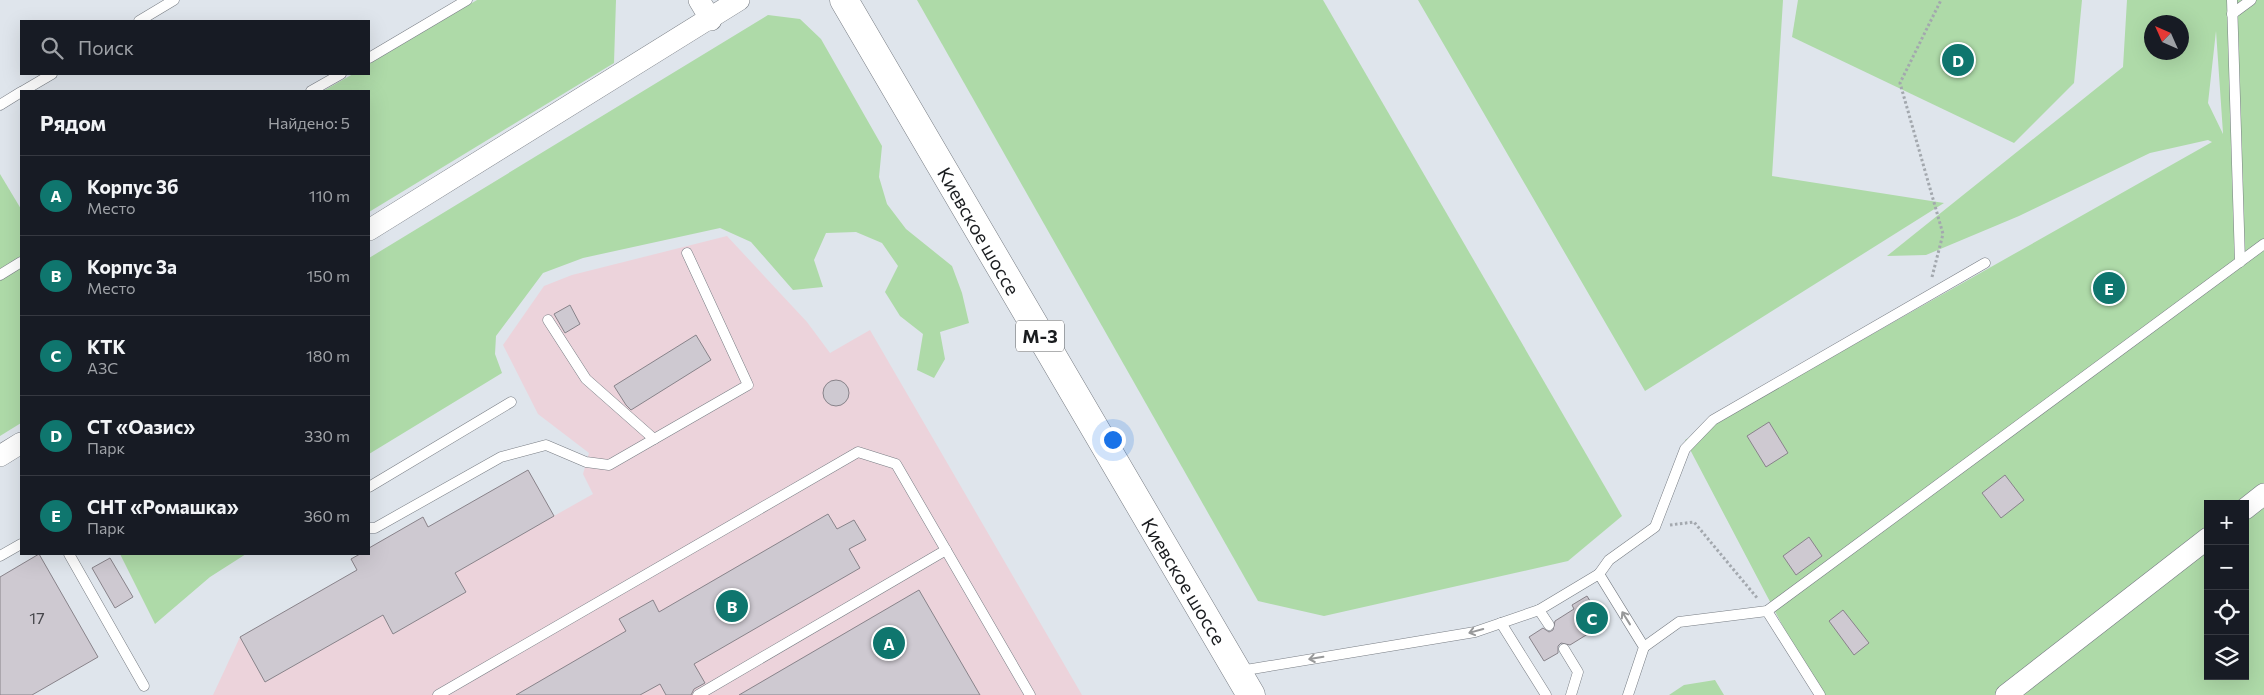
<!DOCTYPE html>
<html lang="ru">
<meta charset="utf-8">
<style>
body{margin:0;font-family:Commissioner,sans-serif;background:#242831;color:#f1f3f6}
.controls{position:absolute;right:15px;bottom:15px;display:grid;overflow:hidden;border-radius:0px;box-shadow:0 5px 20px #0002}
.controls button{width:45px;height:45px;display:grid;place-items:center;padding:0;border:0;border-bottom:1px solid #363941;background:#171b24;color:#f1f3f6;font:25px sans-serif}
.compass{position:absolute;left:2144px;top:15px;width:45px;height:45px;border-radius:50%;background:#171b24;box-shadow:0 5px 20px #0002;rotate:315deg}
.you{position:absolute;left:1112px;top:439px;width:18px;height:18px;margin:-12px;border:4px solid #fff;border-radius:50%;background:#1a73e8;box-shadow:0 0 0 8px #1a73e833}
.badge{display:grid;place-items:center;width:32px;height:32px;border-radius:50%;background:#0f766e;color:#fff;font-size:16px;font-weight:700}
.pin{position:absolute;translate:-50% -50%;border:2px solid #fff;box-shadow:0 1px 5px #0006}
.list{margin:0;padding:0;list-style:none}
h2{display:flex;justify-content:space-between;align-items:center;height:65px;margin:0;padding:0 20px;font-size:21px}
h2 small{font-size:16px;font-weight:400;color:#9ea1a6}
.list li{display:grid;grid-template-columns:32px 1fr auto;gap:15px;align-items:center;box-sizing:border-box;height:80px;padding:0 20px;border-top:1px solid #363941}
.list b{display:block;font-size:19px;white-space:nowrap}
.list p{margin:0;font-size:16px;white-space:nowrap;color:#9ea1a6}
.list em{font-size:16px;font-style:normal;color:#9ea1a6}
.icon{flex:none;width:28px;height:28px;fill:none;stroke:currentColor;stroke-width:2;stroke-linecap:round;stroke-linejoin:round}
.map{position:relative;flex:none;width:2264px;height:695px;overflow:hidden}
.search{position:absolute;background:#171b24;box-shadow:0 5px 20px #0002;left:20px;top:20px;width:350px;height:55px;display:flex;align-items:center;gap:12px;box-sizing:border-box;padding:0 18px;border-radius:0px;color:#9ea1a6;font-size:19px}
.panel{position:absolute;background:#171b24;box-shadow:0 5px 20px #0002;left:20px;top:90px;width:350px;height:465px;border-radius:0px}
.map>svg:first-child{display:block}
</style>
<div class="map">
<svg width="2264" height="695" viewBox="0 0 2264 695">
<rect width="100%" height="100%" fill="#dfe5ec"/>
<polygon fill="#ecd3db" points="727,236 807,322 830,353 870,330 1082,695 213,695 240,637 347,576 373,621 382,615 351,559 360,554 369,554 369,548 423,517 455,573 465,567 439,521 528,470 554,516 593,494 583,474 589,453 538,414 503,345 544,286 572,275"/>
<g fill="#aedaa8" fill-rule="evenodd">
<polygon points="477,0 616,0 614,63 369,212 369,91 323,91 353,74 369,74 369,64"/>
<polygon points="917,0 1323,0 1622,516 1568,561 1324,616 1258,601"/>
<polygon points="1418,0 1783,0 1772,176 1944,203 1645,391"/>
<polygon points="1798,0 2082,0 2074,83 2014,143 1792,37"/>
<path d="M2127 0H2264V695H1819L1685 440 2212 142 2208 140 2150 153 2019 216 1926 255 1887 256 2123 67ZM2152 22H2182V52H2152ZM2216 31 2223 133V134L2208 103ZM2208 504H2245V676H2208Z"/>
<polygon points="768,15 800,19 821,39 882,146 879,177 887,204 906,229 952,266 962,293 969,323 940,332 945,359 934,378 917,370 923,334 900,316 885,292 898,266 882,243 856,232 826,233 814,260 823,287 793,290 751,242 720,228 583,258 543,273 496,336 495,354 502,373 369,454 369,258"/>
<polygon points="0,174 21,209 21,423 0,436"/>
<polygon points="120,554 246,554 210,577 155,624"/>
<polygon points="1715,680 1724,695 1669,695 1684,685"/>
</g>
<g fill="#cec9d1" stroke="#88838a">
<polygon points="570,305 580,324 565,333 554,314"/>
<polygon points="696,335 711,360 631,410 626,405 614,386"/>
<circle cx="836" cy="393" r="13"/>
<polygon points="1769,422 1788,453 1766,467 1747,436"/>
<polygon points="528,470 554,516 455,573 466,592 393,634 383,615 265,682 240,637 357,570 351,559 360,554 369,554 369,548 423,517 428,527"/>
<polygon points="2005,475 2024,500 2001,518 1982,493"/>
<polygon points="828,514 837,529 854,520 866,540 849,549 860,568 694,664 705,683 694,689 691,695 666,695 660,684 640,695 516,695 626,631 619,619 653,600 659,612"/>
<polygon points="1809,537 1822,556 1796,575 1783,556"/>
<polygon points="39,554 98,657 32,695 0,695 0,577"/>
<polygon points="110,558 133,597 115,608 92,568"/>
<polygon points="919,590 980,695 739,695"/>
<polygon points="1587,596 1604,624 1570,645 1561,643 1558,646 1558,653 1544,661 1529,637 1543,628 1549,632 1553,630 1555,621 1574,609 1572,605"/>
<polygon points="1843,610 1869,643 1854,655 1829,621"/>
</g>
<g fill="none" stroke-linecap="round" stroke-linejoin="round">
<defs>
<g id="service">
<polyline points="2232,0 2240,262"/>
<polyline points="2232,14 2251,0"/>
<polyline points="139,21 174,0"/>
<polyline points="369,58 467,0"/>
<polyline points="23,91 52,74"/>
<polyline points="311,91 341,74"/>
<polyline points="0,105 21,92"/>
<polyline points="0,275 21,262"/>
<polyline points="548,320 586,379 654,439"/>
<polyline points="369,487 511,402"/>
<polyline points="369,528 375,528 501,457 546,445 586,462 609,465 748,385 687,253"/>
<polyline points="69,554 144,686"/>
<polyline points="0,556 21,544"/>
<polyline points="1599,574 1609,560 1655,527 1685,449 1713,420 1985,263"/>
<polyline points="1539,610 1549,625"/>
<polyline points="1767,611 1820,695"/>
<polyline points="1501,623 1546,695"/>
<polyline points="1644,647 1679,622 1767,611 2264,244"/>
<polyline points="1564,649 1578,672 1571,695"/>
<polyline points="1240,671 1475,632 1539,610 1599,574 1644,647 1628,695"/>
<polyline points="438,695 858,452 896,464 1030,695"/>
<polyline points="698,695 946,550"/>
</g>
<g id="minor">
<polyline points="699,0 711,20"/>
<polyline points="369,230 739,0"/>
<polyline points="0,456 21,443"/>
<polyline points="2245,509 2264,494"/>
<polyline points="2006,695 2208,538"/>
</g>
<polyline id="trunk" points="844,0 1251,695"/>
</defs>
<use href="#service" stroke="#787d84" stroke-width="11"/>
<use href="#minor" stroke="#787d84" stroke-width="22"/>
<use href="#trunk" stroke="#787d84" stroke-width="29"/>
<g stroke="#a3a8ae" stroke-width="3" stroke-dasharray="2.5 2.5" stroke-linecap="butt">
<polyline points="1932,277 1943,234 1900,83 1941,0"/>
<polyline points="1670,525 1694,522 1758,599"/>
</g>
<use href="#service" stroke="#fff" stroke-width="10"/>
<use href="#minor" stroke="#fff" stroke-width="21"/>
<use href="#trunk" stroke="#fff" stroke-width="28"/>
</g>
<defs><path id="oneway-shaft" d="M-6 0H5M1.5-3L5.5 0L1.5 3" fill="none" stroke-width="1.6" stroke-linecap="round" stroke-linejoin="round" transform="scale(1.25)"/></defs>
<g stroke="#98999a">
<use href="#oneway-shaft" transform="translate(1626 618) rotate(-122)"/>
<use href="#oneway-shaft" transform="translate(1476 631) rotate(165)"/>
<use href="#oneway-shaft" transform="translate(1316 658) rotate(171)"/>
</g>
<g text-anchor="middle" dominant-baseline="central" stroke-width="4" stroke-linejoin="round" paint-order="stroke">
<g font-size="16" fill="#47474c">
<text x="37" y="617">17</text>
</g>
<rect fill="#fff" stroke="#5f6062" stroke-width="1" x="1016" y="320.5" width="48" height="31" rx="4"/>
<g font-size="18" font-weight="bold" fill="#1a1c1f">
<text x="1040" y="336">М-3</text>
</g>
<g font-size="19" fill="#1a1c1f" stroke="#fff">
<text transform="translate(979 231) rotate(60)">Киевское шоссе</text>
<text transform="translate(1184 581) rotate(59)">Киевское шоссе</text>
</g>
</g>
</svg>
<div class="controls">
<button>+</button>
<button>−</button>
<button><svg class="icon" aria-label="locate" viewBox="0 0 24 24"><circle cx="12" cy="12" r="6"/><path d="M12 2v4M12 18v4M2 12h4M18 12h4"/></svg></button>
<button><svg class="icon" aria-label="layers" viewBox="0 0 24 24"><path d="M12 4l9 5-9 5-9-5zM3 14l9 5 9-5"/></svg></button>
</div>
<svg class="compass" viewBox="-18 -18 36 36"><path d="M0-13l5 13h-10z" fill="#e53935"/><path d="M0 13l5-13h-10z" fill="#9ea1a6"/></svg>
<div class="you"></div>
<div class="pin badge" style="left:889px;top:643px">A</div>
<div class="pin badge" style="left:732px;top:606px">B</div>
<div class="pin badge" style="left:1592px;top:618px">C</div>
<div class="pin badge" style="left:1958px;top:60px">D</div>
<div class="pin badge" style="left:2109px;top:288px">E</div>
<div class="search"><svg class="icon" aria-label="search" viewBox="0 0 24 24"><circle cx="10" cy="10" r="6"/><path d="M15 15l6 6"/></svg>Поиск</div>
<section class="panel">
<h2>Рядом<small>Найдено: 5</small></h2>
<ul class="list">
<li><span class="badge">A</span><div><b>Корпус 3б</b><p>Место</p></div><em>110 m</em></li>
<li><span class="badge">B</span><div><b>Корпус 3a</b><p>Место</p></div><em>150 m</em></li>
<li><span class="badge">C</span><div><b>КТК</b><p>АЗС</p></div><em>180 m</em></li>
<li><span class="badge">D</span><div><b>СТ «Оазис»</b><p>Парк</p></div><em>330 m</em></li>
<li><span class="badge">E</span><div><b>СНТ «Ромашка»</b><p>Парк</p></div><em>360 m</em></li>
</ul>
</section>
</div>
